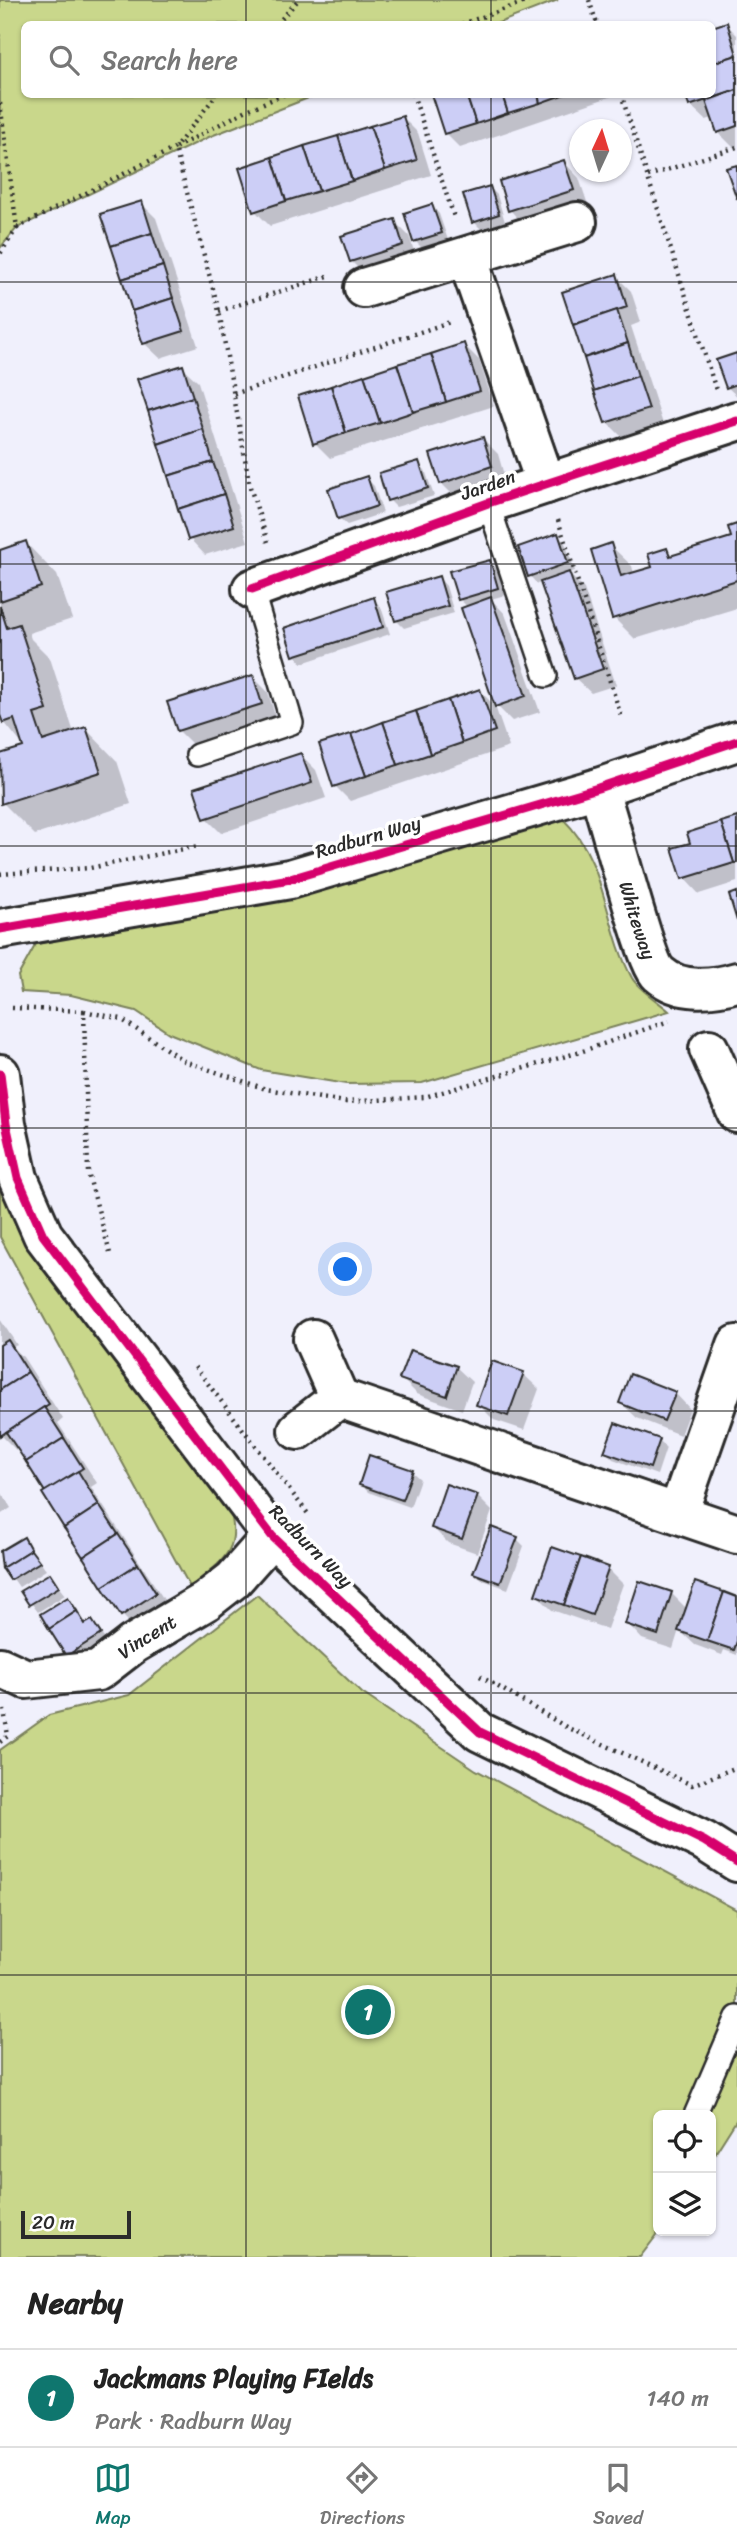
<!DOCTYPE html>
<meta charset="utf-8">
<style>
body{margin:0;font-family:Sriracha,sans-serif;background:#f2f2f2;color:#222}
.controls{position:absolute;right:21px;bottom:21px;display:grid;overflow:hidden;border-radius:10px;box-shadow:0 2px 5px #0004}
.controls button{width:63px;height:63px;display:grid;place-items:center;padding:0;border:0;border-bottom:2px solid #e0e0e0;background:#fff;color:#222;font:35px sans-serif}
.compass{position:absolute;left:569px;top:119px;width:63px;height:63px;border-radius:50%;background:#fff;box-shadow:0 2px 5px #0004;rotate:4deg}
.scale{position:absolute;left:21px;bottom:18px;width:110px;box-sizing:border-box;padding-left:7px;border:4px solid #2b2b2b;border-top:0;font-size:19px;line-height:24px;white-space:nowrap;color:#2b2b2b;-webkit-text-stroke:5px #fff;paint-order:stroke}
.you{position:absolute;left:346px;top:1270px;width:24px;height:24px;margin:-18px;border:5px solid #fff;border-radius:50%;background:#1a73e8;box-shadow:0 0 0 10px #1a73e833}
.badge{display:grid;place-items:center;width:46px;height:46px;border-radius:50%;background:#0f766e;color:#fff;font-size:23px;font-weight:700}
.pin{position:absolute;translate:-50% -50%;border:4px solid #fff;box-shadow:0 2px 7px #0006}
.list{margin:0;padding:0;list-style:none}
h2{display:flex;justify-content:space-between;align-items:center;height:91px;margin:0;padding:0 28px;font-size:30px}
h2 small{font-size:23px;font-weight:400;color:#767676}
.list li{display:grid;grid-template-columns:46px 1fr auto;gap:21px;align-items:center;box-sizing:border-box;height:98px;padding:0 28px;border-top:2px solid #e0e0e0}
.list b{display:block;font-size:26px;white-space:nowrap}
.list p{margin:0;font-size:23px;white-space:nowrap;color:#767676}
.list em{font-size:23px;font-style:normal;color:#767676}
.icon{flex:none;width:38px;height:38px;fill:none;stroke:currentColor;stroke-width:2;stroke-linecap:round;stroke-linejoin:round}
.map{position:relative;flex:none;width:737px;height:2257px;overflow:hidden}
.search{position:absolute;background:#fff;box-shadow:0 2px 5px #0004;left:21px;right:21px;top:21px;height:77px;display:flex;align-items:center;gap:18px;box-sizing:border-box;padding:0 24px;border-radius:10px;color:#767676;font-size:26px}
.sheet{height:189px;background:#fff}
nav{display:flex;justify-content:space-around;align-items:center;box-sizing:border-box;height:98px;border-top:2px solid #e0e0e0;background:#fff;font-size:19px;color:#767676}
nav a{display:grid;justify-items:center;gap:4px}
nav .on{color:#0f766e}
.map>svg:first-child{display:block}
</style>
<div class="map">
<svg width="737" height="2257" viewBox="0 0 737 2257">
<rect width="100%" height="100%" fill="#f0f0fc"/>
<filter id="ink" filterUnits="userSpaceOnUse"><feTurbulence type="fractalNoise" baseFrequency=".0143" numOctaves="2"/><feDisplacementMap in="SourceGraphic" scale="14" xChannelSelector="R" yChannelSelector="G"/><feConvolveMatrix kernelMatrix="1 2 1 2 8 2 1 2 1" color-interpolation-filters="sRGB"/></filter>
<g filter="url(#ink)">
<g fill="#c9d78b" stroke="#7a815b" stroke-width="2">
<polygon points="0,0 558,0 496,24 24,24 24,94 316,95 211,136 17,228 0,248"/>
<path d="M541 818 563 819C607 861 604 927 632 978 639 990 658 1001 669 1011L422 1083 346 1084 261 1070 169 1033 136 1011 71 995 21 992 18 976 36 944 299 892Z"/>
<path d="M0 1162 229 1507C243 1551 222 1561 190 1587L0 1237Z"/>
<polygon points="257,1595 362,1693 476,1770 737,1910 737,2119 711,2160 711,2115 658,2115 660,2231 640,2257 0,2257 0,1750 49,1715 129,1695"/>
</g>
<g fill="#0003">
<polygon points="726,24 737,35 737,146 733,147 718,132 713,118 706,120 690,105 712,94"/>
<polygon points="618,94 460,148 445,133 432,95"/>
<polygon points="403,118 418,133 431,175 270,226 255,211"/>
<polygon points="564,162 579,178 588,205 525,226 510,210 501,183"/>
<polygon points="490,188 497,195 505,222 481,229 474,222"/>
<polygon points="141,203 156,218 198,346 160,358 144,343"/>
<polygon points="432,206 439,214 448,240 422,248 415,241"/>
<polygon points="394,221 409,236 417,260 366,276 351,261"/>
<polygon points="616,276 631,291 641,322 631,326 663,424 622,437 607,422"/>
<polygon points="464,345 479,360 494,406 330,458 315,443"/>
<polygon points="737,354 737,396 727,387"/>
<polygon points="182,367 198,382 248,542 205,555 190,539 140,380"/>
<polygon points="483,439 498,454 506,482 456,498 441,483"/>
<polygon points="418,463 425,470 434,496 396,507 389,500"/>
<polygon points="366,478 374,486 383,513 347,525 339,518"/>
<polygon points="737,526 737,608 635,639 614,618 610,545 632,566 634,574 654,568 667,550 674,557 733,539"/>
<polygon points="557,535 565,543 575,571 568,573 584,589 616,685 591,693 575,678 542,582 537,584 530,576"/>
<polygon points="26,543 57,575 72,619 29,633 31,639 50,658 74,733 86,729 117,761 131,804 35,835 3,803 0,794 0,756 25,748 4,722 0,710 0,552"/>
<polygon points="489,562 497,569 505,595 491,599 505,614 540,712 512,721 497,706 468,607 459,599"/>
<polygon points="439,578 446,586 454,613 404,628 396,620"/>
<polygon points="373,599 381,607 390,634 302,663 295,655"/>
<polygon points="253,677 268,692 276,719 193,745 178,730"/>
<polygon points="480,691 495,706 509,747 350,801 335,786"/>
<polygon points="301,755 316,770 326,798 221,833 206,818"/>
<polygon points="737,819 737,882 699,894 684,878 674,849 692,844"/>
<polygon points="0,1319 17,1345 13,1347 23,1357 63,1419 58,1423 97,1483 91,1487 170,1609 137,1630 122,1615 19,1448 16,1450 0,1434"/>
<polygon points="493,1363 523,1374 539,1389 524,1430 494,1420 478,1404"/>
<polygon points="456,1367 472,1382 462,1410 417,1394 402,1379"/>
<polygon points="675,1393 690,1409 680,1435 637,1418 621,1403"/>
<polygon points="659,1441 666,1448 657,1475 613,1459 606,1452"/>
<polygon points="412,1472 420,1479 410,1507 368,1492 361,1484"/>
<polygon points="0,1490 11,1508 0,1515"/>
<polygon points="477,1496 492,1511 477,1553 448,1543 433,1528"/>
<polygon points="23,1539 46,1570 19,1587 0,1561 0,1553"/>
<polygon points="517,1539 524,1546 508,1589 483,1580 475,1573"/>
<polygon points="608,1569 623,1584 607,1629 552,1610 537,1595"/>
<polygon points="50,1576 65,1595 38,1612 23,1592"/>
<polygon points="671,1593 687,1609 737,1599 737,1655 724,1650 722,1655 695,1645 679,1630 673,1649 642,1639 627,1623"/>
<polygon points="67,1599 86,1625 92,1622 107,1642 75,1663 42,1614"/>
</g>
<g fill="#cccef6" stroke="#2b2b2b" stroke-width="2">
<polygon points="727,22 737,55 712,63 712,27"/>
<polygon points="737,55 737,90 689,106 685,94 712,94 712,63"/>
<polygon points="737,90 737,126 717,133 706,101"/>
<polygon points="431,94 466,94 476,124 444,134"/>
<polygon points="466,94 502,94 508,113 476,124"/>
<polygon points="502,94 538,94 540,103 508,113"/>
<polygon points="538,94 565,94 540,103"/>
<polygon points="403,116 417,160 385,170 370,126"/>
<polygon points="370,126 385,170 352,181 338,136"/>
<polygon points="338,136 352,181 319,191 304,146"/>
<polygon points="304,146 319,191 286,201 272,157"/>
<polygon points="272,157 286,201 253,212 239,168"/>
<polygon points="564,160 574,190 508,211 499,181"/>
<polygon points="737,165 737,199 726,168"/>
<polygon points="490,186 499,214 472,223 463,194"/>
<polygon points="142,201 152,233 111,246 100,214"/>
<polygon points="432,204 442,233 413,242 404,213"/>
<polygon points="395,219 403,245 350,262 341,236"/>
<polygon points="152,233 163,266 122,279 111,246"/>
<polygon points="163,266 173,298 132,311 122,279"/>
<polygon points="617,274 627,307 573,325 562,292"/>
<polygon points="173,298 184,331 143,344 132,311"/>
<polygon points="617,310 628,343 584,358 573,325"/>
<polygon points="464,343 480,391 446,402 431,354"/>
<polygon points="628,343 638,376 594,391 584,358"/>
<polygon points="737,353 737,384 726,388 716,360"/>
<polygon points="431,354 446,402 413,412 397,364"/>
<polygon points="397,364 413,412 380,423 364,375"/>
<polygon points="183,365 193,397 148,411 137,379"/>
<polygon points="364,375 380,423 346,433 331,386"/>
<polygon points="638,376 649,409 605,423 594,391"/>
<polygon points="331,386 346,433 313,444 298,396"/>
<polygon points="193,397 203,429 158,444 148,411"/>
<polygon points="203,429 213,462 168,476 158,444"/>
<polygon points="483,437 492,466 440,484 430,454"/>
<polygon points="419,461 428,488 387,501 379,473"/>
<polygon points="213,462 224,494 178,509 168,476"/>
<polygon points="367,476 377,506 338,519 328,489"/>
<polygon points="224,494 234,526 188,540 178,509"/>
<polygon points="737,524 737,580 612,619 591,550 611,543 621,576 652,567 648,554 667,548 670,556 731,537 728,527"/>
<polygon points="558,533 568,563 528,577 518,547"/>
<polygon points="26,541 41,587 0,601 0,550"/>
<polygon points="490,560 498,588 458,600 449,571"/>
<polygon points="569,572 603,669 574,679 540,582"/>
<polygon points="439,576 448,606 395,621 386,592"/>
<polygon points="374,597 383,627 293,656 284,628"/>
<polygon points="491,597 526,696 495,707 461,608"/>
<polygon points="0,606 7,628 19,624 47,710 34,714 43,741 86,727 101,772 1,804 0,754 23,747 14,719 3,723 0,715"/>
<polygon points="253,675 262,704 177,731 167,702"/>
<polygon points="480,689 495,731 462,743 448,700"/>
<polygon points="448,700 462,743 430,754 416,711"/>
<polygon points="416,711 430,754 398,765 383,722"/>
<polygon points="383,722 398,765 366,776 351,734"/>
<polygon points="351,734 366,776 333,787 319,744"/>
<polygon points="301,753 312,783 204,819 194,788"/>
<polygon points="737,817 737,863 734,863 721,822"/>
<polygon points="721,822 734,863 682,879 672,848 690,843 687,833"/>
<polygon points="737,892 737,921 729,895"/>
<polygon points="8,1340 28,1372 0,1390 0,1345"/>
<polygon points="410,1350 457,1366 447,1396 399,1379"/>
<polygon points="492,1361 524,1372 508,1416 476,1405"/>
<polygon points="28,1372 49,1404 0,1436 0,1390"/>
<polygon points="630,1374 676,1392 664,1421 619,1403"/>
<polygon points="44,1407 64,1438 26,1462 6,1432"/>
<polygon points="615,1423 660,1439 650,1468 604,1452"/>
<polygon points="64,1438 83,1468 45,1492 26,1462"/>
<polygon points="369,1455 413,1470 402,1500 359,1485"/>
<polygon points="78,1471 99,1505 64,1528 42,1493"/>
<polygon points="446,1484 478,1495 462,1539 431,1528"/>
<polygon points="99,1505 118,1534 83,1557 64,1528"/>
<polygon points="491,1527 518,1537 500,1583 473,1573"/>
<polygon points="118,1534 138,1564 102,1587 83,1557"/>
<polygon points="24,1537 31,1550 2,1568 0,1551"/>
<polygon points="552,1547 581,1557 564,1605 535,1595"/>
<polygon points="31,1550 40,1562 10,1580 2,1568"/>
<polygon points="581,1557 609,1567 592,1615 564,1605"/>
<polygon points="138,1564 156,1593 121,1616 102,1587"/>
<polygon points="50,1573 59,1587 29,1605 20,1591"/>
<polygon points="639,1581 672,1592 658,1635 625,1624"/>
<polygon points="695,1582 724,1592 707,1641 678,1631"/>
<polygon points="724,1592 737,1597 737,1641 734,1650 707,1641"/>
<polygon points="68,1597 77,1611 49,1629 40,1614"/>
<polygon points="77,1611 85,1624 92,1620 101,1634 66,1656 49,1629"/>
</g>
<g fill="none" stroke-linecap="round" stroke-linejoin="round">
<defs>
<g id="service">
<polyline points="488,503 546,676"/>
<polyline points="197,755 292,723 252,589"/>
<polyline points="695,2115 737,2017"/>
</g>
<g id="minor">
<polyline points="467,257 546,484"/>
<polyline points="364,288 577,222"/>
<polyline points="252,589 488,503 737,421"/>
<path id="s1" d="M598 788C609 817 645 962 659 974 680 993 713 989 737 982"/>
<polyline points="0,929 290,879 598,788 737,741"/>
<polyline points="709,1049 737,1113"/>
<polyline points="0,1074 6,1124 18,1178 43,1235 272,1536 480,1732 704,1841 737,1862"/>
<polyline points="339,1398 737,1534"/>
<polyline points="298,1430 339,1398 313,1339"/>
<polyline points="678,1513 737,1345"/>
<path id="s2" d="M0 1667 26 1679 98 1671 133 1644 206 1601 233 1580 272 1536"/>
</g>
</defs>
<use href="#service" stroke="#2b2b2b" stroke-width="26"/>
<use href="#minor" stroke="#2b2b2b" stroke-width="44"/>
<g stroke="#2b2b2b" stroke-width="4.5" stroke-dasharray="2 5" stroke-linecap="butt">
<polyline points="589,0 597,24"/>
<polyline points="277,24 298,0"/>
<polyline points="462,24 531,0"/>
<polyline points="413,94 455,220"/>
<polyline points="621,94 716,390"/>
<polyline points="0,103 17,228 0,254"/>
<polyline points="648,176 737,147"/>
<polyline points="17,228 175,148 217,94"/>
<polyline points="219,311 328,276"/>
<polyline points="234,394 450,322"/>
<polyline points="558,520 622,719"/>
<polyline points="268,542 250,487 219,311 175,148 247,110 285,94"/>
<polyline points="0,874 90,868 198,846"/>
<polyline points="12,1008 84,1011 88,1173 111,1257"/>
<polyline points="84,1011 121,1019 184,1061 266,1089 345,1102 425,1097 580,1052 669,1021"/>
<polyline points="195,1367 309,1515"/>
<polyline points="480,1676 566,1727 692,1785 737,1767"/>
<polyline points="0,1742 8,1736 4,1710"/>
</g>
<use href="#service" stroke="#fff" stroke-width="21"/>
<use href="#minor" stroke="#fff" stroke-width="38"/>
<defs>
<g id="cycleway">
<polyline points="252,589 488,503 737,421"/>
<polyline points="0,929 290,879 598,788 737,741"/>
<polyline points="0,1074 6,1124 18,1178 43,1235 272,1536 480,1732 704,1841 737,1862"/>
</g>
</defs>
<use href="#cycleway" stroke="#fff" stroke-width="13"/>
<use href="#cycleway" stroke="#d6006c" stroke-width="9"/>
</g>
</g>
<path fill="none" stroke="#2b2b2b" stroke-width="2" stroke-opacity="0.55" d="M246 0V24M491 0V24M246 94V2257M491 94V2257M0 282H737M0 564H737M0 846H737M0 1128H737M0 1411H737M0 1693H737M0 1975H737"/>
<g text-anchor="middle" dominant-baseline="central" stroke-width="7" stroke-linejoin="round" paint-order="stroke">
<g font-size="19" fill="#2b2b2b" stroke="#fff">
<text transform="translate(488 485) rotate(-19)">Jarden</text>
<text transform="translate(368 837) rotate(-16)">Radburn Way</text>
<text stroke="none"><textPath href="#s1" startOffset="138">Whiteway</textPath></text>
<text transform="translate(311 1546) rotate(45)">Radburn Way</text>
<text stroke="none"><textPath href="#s2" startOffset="161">Vincent</textPath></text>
</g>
</g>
</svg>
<div class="controls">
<button><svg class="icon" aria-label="locate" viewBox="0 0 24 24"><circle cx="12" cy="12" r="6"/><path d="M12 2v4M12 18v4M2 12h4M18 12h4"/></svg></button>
<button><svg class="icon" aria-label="layers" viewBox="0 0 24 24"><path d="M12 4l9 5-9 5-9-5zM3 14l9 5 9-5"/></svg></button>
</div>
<svg class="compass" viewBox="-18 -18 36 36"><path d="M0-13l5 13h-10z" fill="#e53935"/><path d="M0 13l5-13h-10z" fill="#767676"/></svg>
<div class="scale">20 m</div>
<div class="you"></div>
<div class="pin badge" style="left:368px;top:2012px">1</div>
<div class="search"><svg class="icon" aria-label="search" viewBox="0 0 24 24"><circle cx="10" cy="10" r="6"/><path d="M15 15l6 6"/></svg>Search here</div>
</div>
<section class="sheet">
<h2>Nearby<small></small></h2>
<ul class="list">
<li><span class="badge">1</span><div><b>Jackmans Playing FIelds</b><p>Park · Radburn Way</p></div><em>140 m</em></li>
</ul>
</section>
<nav>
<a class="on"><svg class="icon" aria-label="map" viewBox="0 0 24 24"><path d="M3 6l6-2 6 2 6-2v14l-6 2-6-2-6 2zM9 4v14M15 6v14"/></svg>Map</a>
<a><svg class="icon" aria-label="directions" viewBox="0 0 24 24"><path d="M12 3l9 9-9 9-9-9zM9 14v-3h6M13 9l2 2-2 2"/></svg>Directions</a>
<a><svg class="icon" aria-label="saved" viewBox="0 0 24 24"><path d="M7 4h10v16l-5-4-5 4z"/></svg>Saved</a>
</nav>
